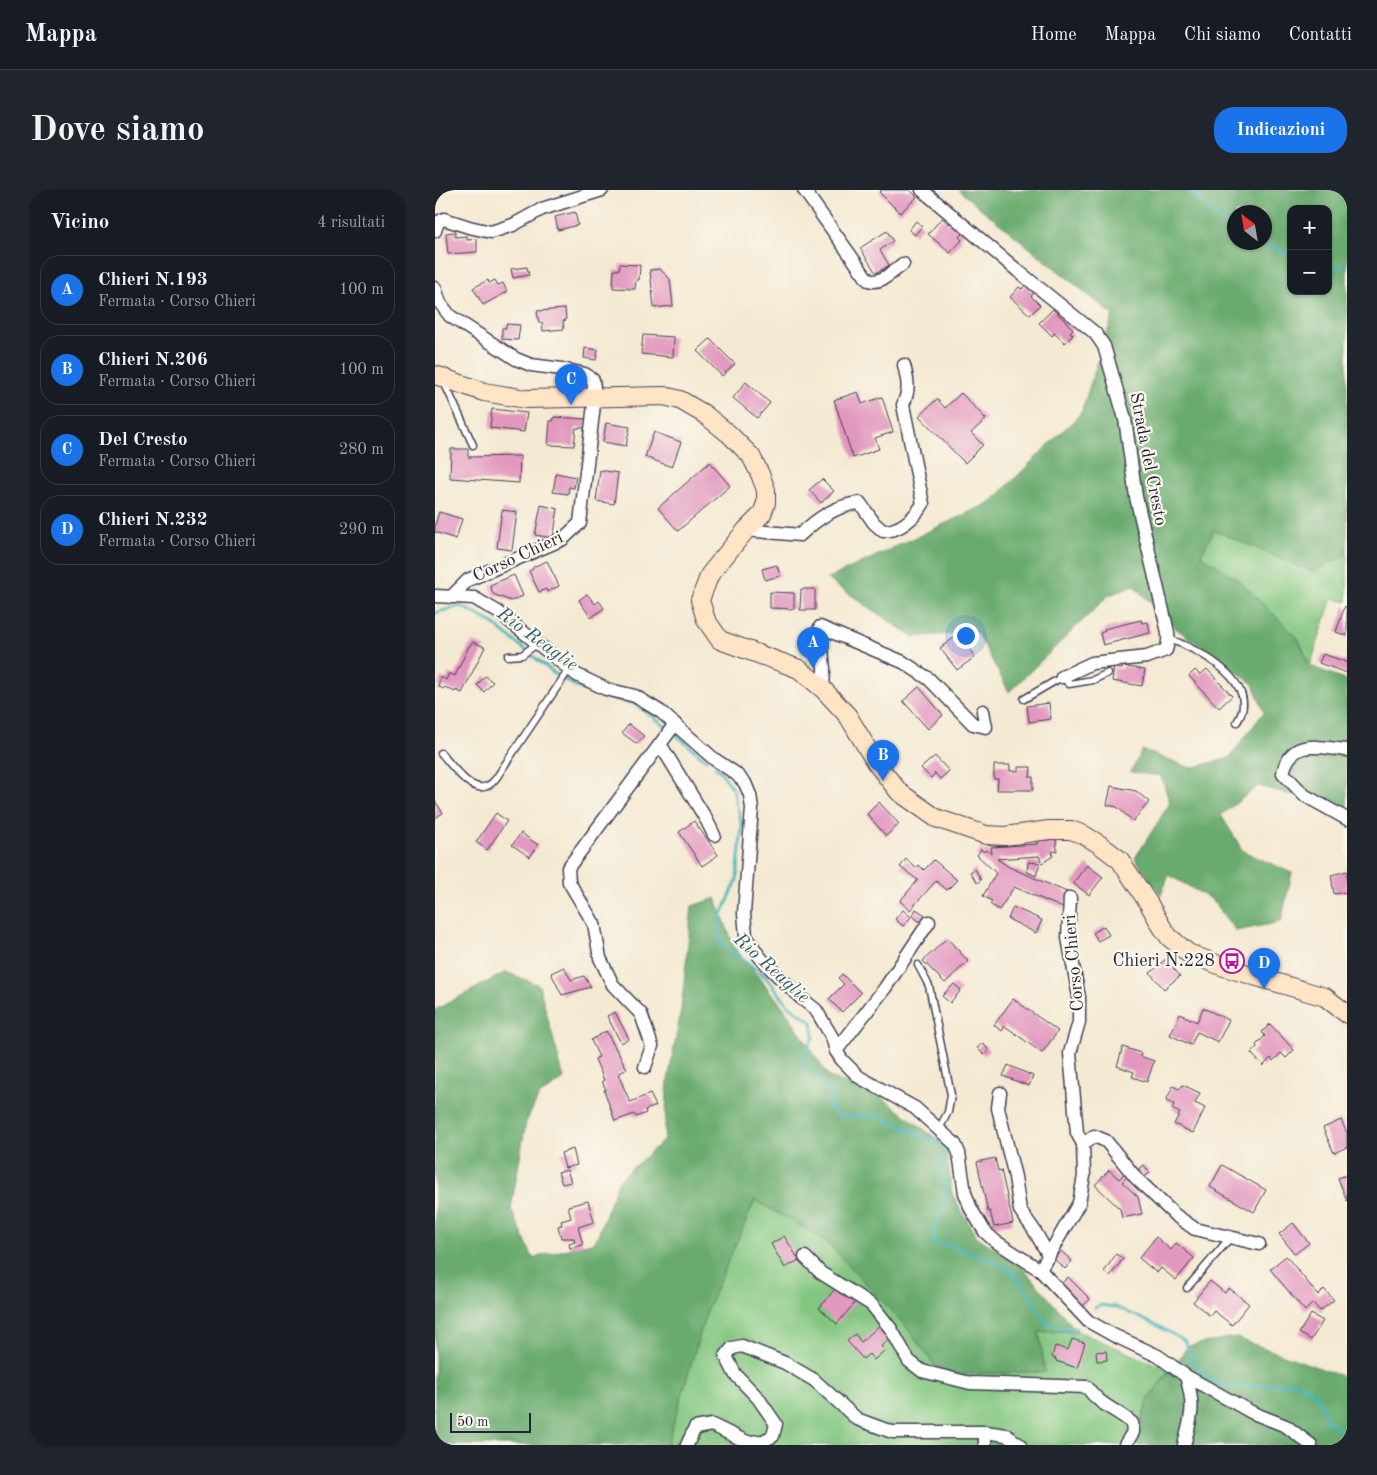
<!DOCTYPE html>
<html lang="it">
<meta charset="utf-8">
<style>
body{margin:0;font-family:"Old Standard TT",serif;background:#20242c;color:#f1f3f6}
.controls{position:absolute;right:15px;top:15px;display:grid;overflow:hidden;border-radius:10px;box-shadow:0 1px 4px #0004}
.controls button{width:45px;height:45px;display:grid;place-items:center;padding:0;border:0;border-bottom:1px solid #363941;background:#171b24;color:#f1f3f6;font:25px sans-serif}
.compass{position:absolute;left:792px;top:15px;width:45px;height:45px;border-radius:50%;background:#171b24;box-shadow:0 1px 4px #0004;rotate:329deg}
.scale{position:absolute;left:15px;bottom:12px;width:81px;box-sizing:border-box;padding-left:5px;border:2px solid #22223b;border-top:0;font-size:14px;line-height:18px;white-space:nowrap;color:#22223b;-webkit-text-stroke:4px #fbf7ec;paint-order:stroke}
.you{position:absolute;left:530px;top:445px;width:18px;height:18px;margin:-12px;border:4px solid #fff;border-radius:50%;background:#1a73e8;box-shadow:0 0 0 8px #1a73e833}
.badge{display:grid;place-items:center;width:32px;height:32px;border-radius:50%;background:#1a73e8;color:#fff;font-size:16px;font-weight:700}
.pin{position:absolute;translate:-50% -41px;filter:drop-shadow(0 1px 2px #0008)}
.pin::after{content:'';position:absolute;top:26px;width:18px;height:15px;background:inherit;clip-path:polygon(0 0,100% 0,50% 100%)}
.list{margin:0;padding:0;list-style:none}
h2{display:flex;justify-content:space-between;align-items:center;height:65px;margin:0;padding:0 20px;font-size:21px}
h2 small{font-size:16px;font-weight:400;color:#9ea1a6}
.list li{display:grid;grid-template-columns:32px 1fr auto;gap:15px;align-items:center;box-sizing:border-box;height:70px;margin:0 10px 10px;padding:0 10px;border:1px solid #363941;border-radius:20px}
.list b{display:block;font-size:19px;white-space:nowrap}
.list p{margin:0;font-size:16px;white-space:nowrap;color:#9ea1a6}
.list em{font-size:16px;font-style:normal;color:#9ea1a6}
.map{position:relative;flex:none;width:912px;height:1255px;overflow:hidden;border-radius:20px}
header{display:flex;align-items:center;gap:30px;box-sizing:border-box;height:70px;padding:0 25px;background:#171b24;border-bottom:1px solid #363941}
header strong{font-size:24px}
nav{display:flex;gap:28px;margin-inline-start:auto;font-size:18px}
.intro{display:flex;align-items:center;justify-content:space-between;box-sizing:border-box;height:120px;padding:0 30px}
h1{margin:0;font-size:35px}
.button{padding:12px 22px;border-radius:20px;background:#1a73e8;color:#fff;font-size:18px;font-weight:700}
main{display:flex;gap:30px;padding:0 30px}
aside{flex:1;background:#171b24;border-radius:20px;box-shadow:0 1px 4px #0004}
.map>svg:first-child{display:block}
</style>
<header>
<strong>Mappa</strong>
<nav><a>Home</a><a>Mappa</a><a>Chi siamo</a><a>Contatti</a></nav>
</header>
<div class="intro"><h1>Dove siamo</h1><a class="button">Indicazioni</a></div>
<main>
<aside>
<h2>Vicino<small>4 risultati</small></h2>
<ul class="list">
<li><span class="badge">A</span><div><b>Chieri N.193</b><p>Fermata · Corso Chieri</p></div><em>100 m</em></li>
<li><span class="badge">B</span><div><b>Chieri N.206</b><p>Fermata · Corso Chieri</p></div><em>100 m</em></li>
<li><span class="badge">C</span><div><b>Del Cresto</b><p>Fermata · Corso Chieri</p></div><em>280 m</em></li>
<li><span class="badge">D</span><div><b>Chieri N.232</b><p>Fermata · Corso Chieri</p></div><em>290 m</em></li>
</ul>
</aside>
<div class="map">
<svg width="912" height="1255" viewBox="0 0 912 1255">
<rect width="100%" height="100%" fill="#fbf7ec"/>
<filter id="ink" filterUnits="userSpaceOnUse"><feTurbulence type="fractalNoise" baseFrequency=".02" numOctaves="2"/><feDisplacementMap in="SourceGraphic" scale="10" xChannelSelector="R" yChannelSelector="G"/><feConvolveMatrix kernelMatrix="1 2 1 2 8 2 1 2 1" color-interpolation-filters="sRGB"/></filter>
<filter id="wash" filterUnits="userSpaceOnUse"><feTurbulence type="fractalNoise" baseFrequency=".0096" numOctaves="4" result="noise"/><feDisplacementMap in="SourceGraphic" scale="20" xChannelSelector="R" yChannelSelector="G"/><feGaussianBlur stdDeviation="1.12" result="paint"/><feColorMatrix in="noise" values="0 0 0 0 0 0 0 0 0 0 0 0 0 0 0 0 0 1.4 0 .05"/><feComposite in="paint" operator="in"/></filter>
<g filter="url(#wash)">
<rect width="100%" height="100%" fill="#f4e9d2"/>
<g fill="#82c680" stroke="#52745e">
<polygon points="779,340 877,381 912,364 912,412 897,408 875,476 863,448 766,365"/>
<polygon points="320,1010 390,1050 469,1134 506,1184 610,1182 604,1142 642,1141 734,1180 714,1208 698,1255 232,1255 272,1120"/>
</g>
<g fill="#69ab6e" stroke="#466654" fill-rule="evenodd">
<path d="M523 0H912V364L877 382 779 340 766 365 803 390 863 448 875 476 912 490V619L823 596 786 625 808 661 857 683 846 732 801 741 776 709 734 685 726 705 700 668 735 613 726 586 696 582 707 560 756 578 794 568 829 522 818 494 739 437 698 395 673 406 574 502 542 442 478 447 392 389 556 312 646 223 678 125ZM856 19H893V101H856ZM799 22H829V52H799Z"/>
<polygon points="281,708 299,757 349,818 394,887 441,903 511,956 517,1004 541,1046 586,1076 642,1141 604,1142 610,1182 506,1184 469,1134 390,1050 320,1010 272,1120 232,1255 0,1255 0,820 71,782 104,795 129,889 104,906 91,932 76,1019 98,1068 160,1052 184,990 229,950 233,890 246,820 257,716"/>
<polygon points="799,1147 912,1188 912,1255 698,1255 714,1208 753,1156"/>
</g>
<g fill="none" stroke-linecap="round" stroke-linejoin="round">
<g stroke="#44b4ba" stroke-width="3">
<polyline points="751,0 767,11 777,24 799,36"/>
<polyline points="826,52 856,65"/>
<polyline points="893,73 898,78 905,77 912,73"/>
<polyline points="0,423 26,416 56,432 120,484 144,498 168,507 200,514 233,538"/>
<polyline points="238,542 271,570"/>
<polyline points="280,577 286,582 298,599 307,636 302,690 285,729 286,756 308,769 331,787 353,815 377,832 379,847 369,864 369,877 386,891 397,906 395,918 404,926 442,926 509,955 512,960 506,970 506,982 512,1000 507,1025 499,1039 499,1054 515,1055 550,1068 575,1080 592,1101 611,1133 633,1139 641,1138"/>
<polyline points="660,1118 665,1115 681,1117 723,1136 750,1151 760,1177 778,1192 797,1197 857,1193 868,1195 881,1204 894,1233 912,1244"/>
</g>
</g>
<g id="blocks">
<g fill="#e297bf">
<polygon points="446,0 475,0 482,7 465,23 444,2"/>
<polygon points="140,22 143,35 123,40 120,27"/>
<polygon points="507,28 514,34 517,30 530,41 524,47 527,50 515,63 493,44"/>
<polygon points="481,31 487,36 480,45 474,40"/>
<polygon points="452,41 458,51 445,60 454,75 441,83 425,58"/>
<polygon points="20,42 20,47 32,46 32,50 42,49 42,62 13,64 11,43"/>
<polygon points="185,74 205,75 204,90 201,90 200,99 178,98 179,80 184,80"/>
<polygon points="92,77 94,85 78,88 76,79"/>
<polygon points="225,79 235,89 238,116 219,118 215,80"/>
<polygon points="53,90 54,93 60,90 63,95 68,93 72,102 48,115 38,98"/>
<polygon points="590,95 599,103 596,106 605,115 595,125 575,107 584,97 587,99"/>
<polygon points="130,119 131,130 128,131 129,139 108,141 107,133 104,133 102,121"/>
<polygon points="618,119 638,139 635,142 638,145 630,153 619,143 617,146 604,133"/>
<polygon points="71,134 85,135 83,150 67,149 67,138 71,138"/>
<polygon points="208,145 239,147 238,167 206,164"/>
<polygon points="275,149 300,174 287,186 262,161"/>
<polygon points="150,158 163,160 161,170 149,168"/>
<polygon points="311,192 335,213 322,228 298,208"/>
<polygon points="423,202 427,214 447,207 458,242 440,248 444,259 418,268 399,210"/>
<polygon points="526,203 551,229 536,243 548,255 530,273 484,226 502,209 510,218"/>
<polygon points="57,219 92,223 89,242 55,238"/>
<polygon points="119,227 152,229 151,238 141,238 139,256 113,255 115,231 118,231"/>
<polygon points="171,233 195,237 191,256 168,252"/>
<polygon points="219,242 246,252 237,277 210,267"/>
<polygon points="16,259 33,259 33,267 85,266 84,293 15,288"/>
<polygon points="275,272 295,296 243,341 223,318"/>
<polygon points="165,280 183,283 179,314 161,311"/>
<polygon points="121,283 141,287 139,298 134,297 133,304 118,302"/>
<polygon points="387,289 399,301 386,313 374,300"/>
<polygon points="106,315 123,319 118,348 100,345"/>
<polygon points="67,320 82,322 77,360 62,358"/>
<polygon points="4,322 27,329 21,349 0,342 0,335"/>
<polygon points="112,371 124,396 112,402 111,399 104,402 94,381 98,379 98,377"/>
<polygon points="342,375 345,386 330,390 327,379"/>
<polygon points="79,385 88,406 76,411 58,404 55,395"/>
<polygon points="366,399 380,399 380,420 365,420"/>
<polygon points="335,402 359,403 359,419 335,418"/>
<polygon points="152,404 160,414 164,411 169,418 156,428 144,410"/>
<polygon points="910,416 912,417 912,446 901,442"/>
<polygon points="706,430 707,433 713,432 715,443 668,455 665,443 670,441 669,439"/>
<polygon points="520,447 527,456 530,453 540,467 522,480 505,458"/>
<polygon points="38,452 50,457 27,503 21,500 20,502 10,497 8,499 3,496 6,487 11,490 14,483 20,486 34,456 35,456"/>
<polygon points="888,464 912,472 912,483 884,473"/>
<polygon points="688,476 710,480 707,496 677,491 679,478 687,479"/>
<polygon points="772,479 797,506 784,518 754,486 760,480 765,485"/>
<polygon points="50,486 58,492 49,502 42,495"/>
<polygon points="484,497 508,525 493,539 468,511"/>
<polygon points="614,513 616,529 594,532 592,516"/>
<polygon points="194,534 209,546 202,554 187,543"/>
<polygon points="500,566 514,581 505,589 500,583 496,588 486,578"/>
<polygon points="559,575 575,575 575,581 583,581 583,577 596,577 595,587 598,587 598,600 562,600 563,589 559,589"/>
<polygon points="676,596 701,601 714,612 698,631 682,617 672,615"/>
<polygon points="0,611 8,623 0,628"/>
<polygon points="444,612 464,634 451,646 432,624"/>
<polygon points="61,623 72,631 52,660 41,652"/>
<polygon points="259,631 283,665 267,676 244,642"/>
<polygon points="86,643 103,655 95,667 77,655"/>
<polygon points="621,649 622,661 617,662 618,666 607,673 604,666 562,669 574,677 634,703 628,718 579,697 564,720 555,714 557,711 548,706 561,683 542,665 546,659 549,662 551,660 557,664 556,657 602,654 602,651"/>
<polygon points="471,669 481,678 484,675 489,680 499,670 522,690 512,700 501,691 475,720 465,711 483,690 465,677"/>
<polygon points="593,672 605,673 601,686 592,682"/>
<polygon points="652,675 668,687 654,705 638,693"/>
<polygon points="540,679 546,690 542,693 535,682"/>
<polygon points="912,681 912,702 899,704 896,685"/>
<polygon points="578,717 607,730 601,743 573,729"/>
<polygon points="481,719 492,726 487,733 477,726"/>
<polygon points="468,720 476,727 468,736 460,729"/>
<polygon points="669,736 674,745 663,751 658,743"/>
<polygon points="512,748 533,771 510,793 488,771"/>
<polygon points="731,769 745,786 729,799 715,783"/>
<polygon points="129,777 136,790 149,786 156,797 127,805 116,783"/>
<polygon points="407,784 426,803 407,822 394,809 409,794 403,788"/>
<polygon points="519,794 526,800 515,813 507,806"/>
<polygon points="578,809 623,841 607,863 570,836 567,841 559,835"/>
<polygon points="768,818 794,830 783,852 762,842 756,855 735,845 745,824 762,832"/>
<polygon points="180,822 194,849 186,853 172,826"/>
<polygon points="835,834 859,860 851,868 846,863 838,871 836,868 828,876 816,863 822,857 821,855 830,846 827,842"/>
<polygon points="171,841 192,879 183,884 195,912 215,904 221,916 210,920 211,923 201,927 199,924 180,931 169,900 171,900 167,891 169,890 160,869 164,867 156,850"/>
<polygon points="548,853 554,861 549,865 542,858"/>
<polygon points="688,857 706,863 705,866 719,871 712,892 697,887 699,882 682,876"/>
<polygon points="573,875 598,886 594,896 568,886"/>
<polygon points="748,895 765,903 760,913 770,918 758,943 739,934 745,923 737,919 739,914 731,911 738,896 744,899"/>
<polygon points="906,930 912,943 912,957 899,963 888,938"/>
<polygon points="138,959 142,975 130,978 126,963"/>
<polygon points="560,968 563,981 566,980 578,1033 559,1037 555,1021 553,1022 542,972"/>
<polygon points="709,975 715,983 709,987 704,978"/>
<polygon points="787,975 831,1000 819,1022 775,997"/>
<polygon points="132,980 136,992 127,994 123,982"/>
<polygon points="674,980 684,989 689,984 692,987 687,992 703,1007 707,1024 687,1028 685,1019 660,995"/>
<polygon points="912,985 912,1011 903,988"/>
<polygon points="153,1011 159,1032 143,1037 148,1055 135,1058 134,1054 140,1052 139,1048 126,1048 123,1036 127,1035 126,1031 136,1028 133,1016"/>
<polygon points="858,1033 874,1053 860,1064 844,1044"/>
<polygon points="349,1046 364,1070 350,1078 336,1054"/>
<polygon points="721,1047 736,1060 741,1053 759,1068 741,1090 726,1078 722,1083 704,1068"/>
<polygon points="626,1061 637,1071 630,1079 619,1069"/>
<polygon points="681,1064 688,1069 675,1086 669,1082"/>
<polygon points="851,1066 883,1105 889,1099 899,1110 885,1121 878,1113 870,1121 835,1079"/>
<polygon points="633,1087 655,1109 645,1119 623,1097"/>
<polygon points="775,1091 790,1103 794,1098 814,1114 797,1135 779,1121 775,1126 758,1112"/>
<polygon points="400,1099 411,1108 415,1103 423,1109 402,1134 384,1118"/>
<polygon points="876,1124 888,1131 876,1150 864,1143"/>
<polygon points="444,1136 455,1148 446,1156 450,1160 439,1170 434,1164 428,1169 412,1151 420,1144 426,1152"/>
<polygon points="637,1149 650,1153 642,1178 621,1171 621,1169 617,1167 620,1156 633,1160"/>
<polygon points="671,1161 672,1170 662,1171 661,1162"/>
</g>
</g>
</g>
<g filter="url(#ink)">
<use href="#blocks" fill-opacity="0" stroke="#424052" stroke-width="1"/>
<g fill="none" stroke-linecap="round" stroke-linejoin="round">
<defs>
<g id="service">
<polyline points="9,192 38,255"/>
<path d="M734 449C764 459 828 494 802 532"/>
<polyline points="73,466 87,465 103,453"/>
<polyline points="589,509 627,487 634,494 658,490 673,483"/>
<path d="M6 563C17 575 37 606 54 595 61 591 65 582 69 576L135 478"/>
<polyline points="483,775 494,796 516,905 513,922 504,939"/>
<polyline points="752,1098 795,1048"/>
</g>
<g id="minor">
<path d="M369 0 433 90C446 95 458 81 468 74"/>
<path d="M487 0 583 81 660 143 669 156 690 229 701 307 732 438C734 446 734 452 731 460L712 467 657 473 627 487"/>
<polyline points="0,41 3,32 9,29 34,37 56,42 78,35 107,19 167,0"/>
<polyline points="0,98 5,113 15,126 81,169 96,175 127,179 150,184 158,190 160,206 145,333 128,349 33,390 16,407"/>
<path d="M311 340 365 345C382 329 401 315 425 313L439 333 448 341C465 341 479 328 488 314L468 215C475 199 473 192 469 175"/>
<polyline points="0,406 39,408 63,422 142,485 171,499 200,506 226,522 279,569 300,583 310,593 315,605 317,618 309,723 311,746 324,766 334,777 366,808 381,820 397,847 401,861 407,870 424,887 480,918 520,954 524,963 530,1003 536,1019 550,1042 560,1051 605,1080 653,1131 678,1145 723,1166 751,1186 818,1223 851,1236 876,1255"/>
<polyline points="388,499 389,479 385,437 468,472 494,489 538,534 551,537 548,521"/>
<polyline points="225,554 271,629 279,645"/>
<path d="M912 560C884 558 856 547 848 583L869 605 912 629"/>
<polyline points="635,708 633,748 644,807 644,832 635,863 642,943 648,954"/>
<polyline points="401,861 450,798 494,732"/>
<polyline points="210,877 217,856 206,824 178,795 165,768 159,734 134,692 133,678 240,534"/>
<polyline points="565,903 563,918 580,987 585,1020 599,1040 614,1066"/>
<path d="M370 1067 386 1083 437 1115 456 1139 474 1171 487 1181 535 1193 652 1197C665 1216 681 1219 697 1233L698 1242 690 1255"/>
<polyline points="605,1080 644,1013 649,986 648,954 659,946 671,951 701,988 740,1025 760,1039 824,1054"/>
<polyline points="252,1255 260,1238 277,1235 312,1252 328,1251 338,1246 341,1234 323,1208 300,1184 291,1166 297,1158 307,1156 350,1173 379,1190 422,1229 457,1242 550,1242"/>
<polyline points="550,1255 550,1242 571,1245 585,1255"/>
<path d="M749 1255C757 1225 760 1216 751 1186"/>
</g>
<polyline id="secondary" points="0,185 49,202 91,209 229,206 245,210 269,224 294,244 316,266 325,284 331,300 331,313 327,324 311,340 275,384 265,410 271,430 285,450 364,479 388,499 413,526 441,573 464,602 501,628 551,645 570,646 614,640 636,640 649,645 664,654 685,670 714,714 727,737 734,747 753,763 789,777 890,807 912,824"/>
</defs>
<use href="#service" stroke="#424052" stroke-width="9"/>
<use href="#minor" stroke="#424052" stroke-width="15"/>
<use href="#secondary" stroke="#424052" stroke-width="20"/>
<use href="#service" stroke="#fff" stroke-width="6"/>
<use href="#minor" stroke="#fff" stroke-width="12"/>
<use href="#secondary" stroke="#ffe4c6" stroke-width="18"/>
</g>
</g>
<defs>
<symbol id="bus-ring" viewBox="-11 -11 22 22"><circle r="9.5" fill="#fbf7ec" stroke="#b5179e" stroke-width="1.5"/><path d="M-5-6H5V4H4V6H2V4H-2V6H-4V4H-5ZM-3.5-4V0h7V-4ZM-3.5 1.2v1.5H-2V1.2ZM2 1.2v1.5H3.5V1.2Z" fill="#b5179e"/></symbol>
</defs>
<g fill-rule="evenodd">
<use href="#bus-ring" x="783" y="757" width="28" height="28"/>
</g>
<g text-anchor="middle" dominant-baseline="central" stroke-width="4.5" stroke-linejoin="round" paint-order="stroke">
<g font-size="18" fill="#22223b" stroke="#fbf7ec">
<text transform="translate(713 269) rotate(79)">Strada del Cresto</text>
<text transform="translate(83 367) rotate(-25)">Corso Chieri</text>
<text transform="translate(639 773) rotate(-95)">Corso Chieri</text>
</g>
<g font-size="18" fill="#22223b" stroke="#fbf7ec" text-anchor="end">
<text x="780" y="771">Chieri N.228</text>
</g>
<g font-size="19" font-style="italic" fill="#305c6e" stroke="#fbf7ec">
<text transform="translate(102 450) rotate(36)">Rio Reaglie</text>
<text transform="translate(336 779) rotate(42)">Rio Reaglie</text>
</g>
</g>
</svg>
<div class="controls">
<button>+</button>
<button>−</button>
</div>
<svg class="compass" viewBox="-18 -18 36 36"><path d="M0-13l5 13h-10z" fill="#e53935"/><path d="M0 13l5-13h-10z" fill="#9ea1a6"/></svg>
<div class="scale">50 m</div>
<div class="you"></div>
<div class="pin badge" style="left:378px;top:478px">A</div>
<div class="pin badge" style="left:448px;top:591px">B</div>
<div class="pin badge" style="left:136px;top:215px">C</div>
<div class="pin badge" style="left:829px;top:799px">D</div>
</div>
</main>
